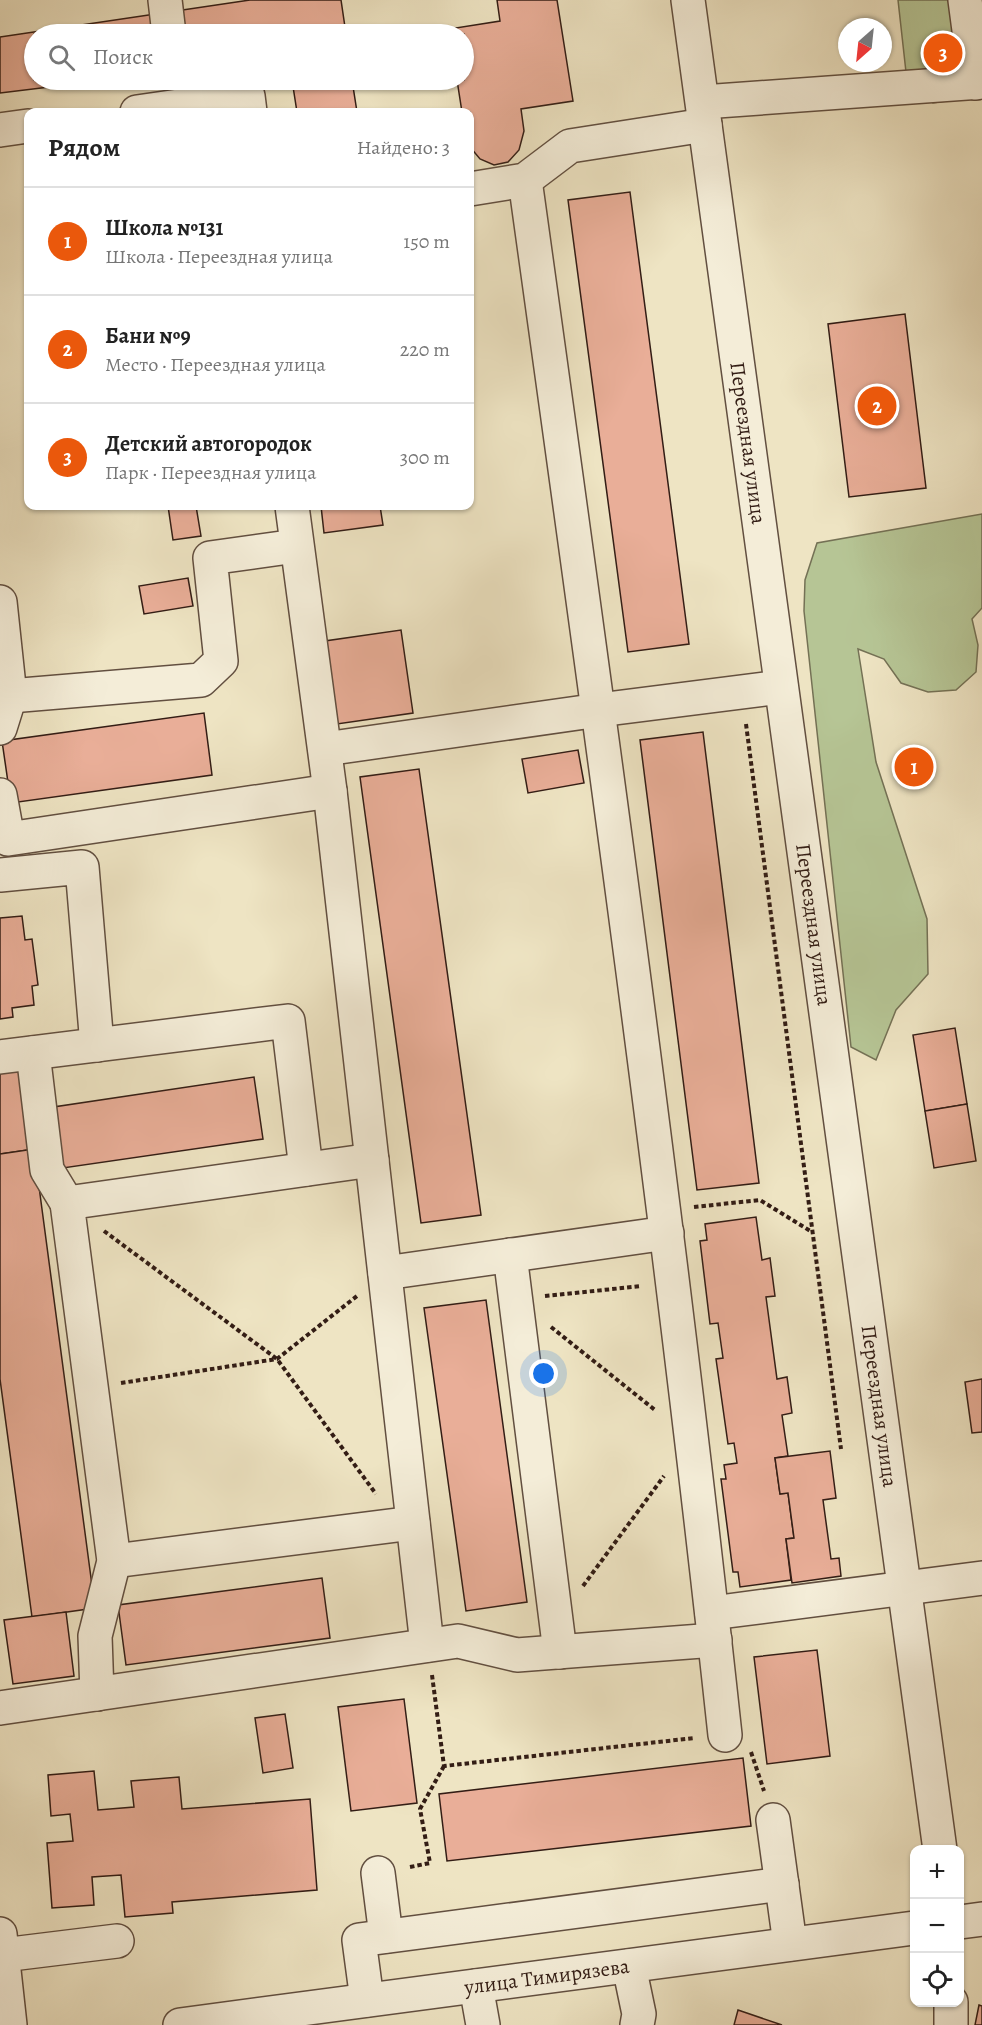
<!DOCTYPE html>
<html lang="ru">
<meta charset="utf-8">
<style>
body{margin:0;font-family:Alegreya,serif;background:#f2f2f2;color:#222}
.controls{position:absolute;right:18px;bottom:18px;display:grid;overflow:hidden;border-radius:12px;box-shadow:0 2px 4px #0004}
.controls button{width:54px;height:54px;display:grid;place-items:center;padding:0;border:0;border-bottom:2px solid #e0e0e0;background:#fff;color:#222;font:30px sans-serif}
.compass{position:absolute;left:838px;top:18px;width:54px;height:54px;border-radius:50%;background:#fff;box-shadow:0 2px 4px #0004;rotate:207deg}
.you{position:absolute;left:544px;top:1374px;width:21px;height:21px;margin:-15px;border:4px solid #fff;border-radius:50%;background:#1a73e8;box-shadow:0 0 0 9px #1a73e833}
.badge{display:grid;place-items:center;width:39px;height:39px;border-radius:50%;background:#ea580c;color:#fff;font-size:20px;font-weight:700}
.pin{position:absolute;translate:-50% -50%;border:3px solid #fff;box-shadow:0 2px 6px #0006}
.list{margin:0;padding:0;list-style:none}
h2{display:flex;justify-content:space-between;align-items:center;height:78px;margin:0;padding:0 24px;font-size:26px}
h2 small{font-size:20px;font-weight:400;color:#767676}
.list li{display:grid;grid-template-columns:39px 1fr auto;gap:18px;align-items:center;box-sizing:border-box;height:108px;padding:0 24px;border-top:2px solid #e0e0e0}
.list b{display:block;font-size:22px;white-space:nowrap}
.list p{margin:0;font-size:20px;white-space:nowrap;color:#767676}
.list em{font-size:20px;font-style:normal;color:#767676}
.icon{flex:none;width:33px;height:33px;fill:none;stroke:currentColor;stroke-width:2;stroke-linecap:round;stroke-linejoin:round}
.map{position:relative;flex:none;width:982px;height:2025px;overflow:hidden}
.search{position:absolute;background:#fff;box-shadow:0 2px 4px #0004;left:24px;top:24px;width:450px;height:66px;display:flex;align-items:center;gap:15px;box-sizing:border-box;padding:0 21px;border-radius:33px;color:#767676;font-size:22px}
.panel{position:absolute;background:#fff;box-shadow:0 2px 4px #0004;left:24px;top:108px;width:450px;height:402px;border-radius:12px}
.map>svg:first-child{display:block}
</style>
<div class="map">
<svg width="982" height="2025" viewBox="0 0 982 2025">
<rect width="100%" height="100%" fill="#eee4c3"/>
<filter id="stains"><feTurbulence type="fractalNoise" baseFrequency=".00333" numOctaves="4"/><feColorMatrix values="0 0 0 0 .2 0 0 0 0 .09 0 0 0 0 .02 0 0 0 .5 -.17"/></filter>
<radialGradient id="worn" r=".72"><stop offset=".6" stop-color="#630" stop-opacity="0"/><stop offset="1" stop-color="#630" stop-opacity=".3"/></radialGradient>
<g fill="#b6c595" stroke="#747155" stroke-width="1.5">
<polygon points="898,0 982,0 982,96 933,103 929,73 906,72"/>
<polygon points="982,514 982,608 972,619 978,645 976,672 956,690 928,692 901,683 884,659 858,649 876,762 927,919 928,974 896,1010 876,1060 851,1047 804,611 805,580 817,543"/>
</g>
<g fill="#e9ae98" stroke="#331d15" stroke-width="1.5">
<polygon points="250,0 341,0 346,34 34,34 34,80 107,80 0,93 0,37"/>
<polygon points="497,0 557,0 573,101 521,109 524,131 519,150 508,162 494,165 480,159 470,147 470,112 462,112 457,80 464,80 464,34 450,34 449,29 500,21"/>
<polygon points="292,80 352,80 357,112 297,112"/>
<polygon points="630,192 689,644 628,652 568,200"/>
<polygon points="905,314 926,488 849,497 828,324"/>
<polygon points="168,506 196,506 201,536 173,540"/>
<polygon points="321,506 380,506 383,525 324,533"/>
<polygon points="188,578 193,606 144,614 139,586"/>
<polygon points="401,630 413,713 330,725 318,642"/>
<polygon points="204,713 212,775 11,803 2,741"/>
<polygon points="703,732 759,1183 697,1190 640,740"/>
<polygon points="578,750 584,783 528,793 522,759"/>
<polygon points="419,769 481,1215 421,1223 360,777"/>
<polygon points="22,916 25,940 32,939 38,985 32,986 34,1005 12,1008 13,1017 0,1019 0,918"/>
<polygon points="955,1028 967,1104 925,1111 913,1035"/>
<polygon points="23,1063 34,1149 0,1154 0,1066"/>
<polygon points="254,1077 263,1139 56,1169 47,1108"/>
<polygon points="967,1104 976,1161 934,1168 925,1111"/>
<polygon points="34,1149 95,1608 32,1617 0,1379 0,1154"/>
<polygon points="756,1217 762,1260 770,1258 775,1296 766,1297 777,1379 787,1377 792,1413 782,1415 788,1456 775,1458 780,1494 788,1493 794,1538 786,1539 791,1580 740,1587 738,1572 733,1572 721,1479 726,1479 724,1465 737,1463 734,1443 728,1444 716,1359 723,1358 718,1323 710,1324 700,1241 707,1240 705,1224"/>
<polygon points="486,1300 527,1602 466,1611 424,1308"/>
<polygon points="982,1379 982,1432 972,1433 965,1382"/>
<polygon points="830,1451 836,1498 823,1500 831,1559 839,1558 841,1576 792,1583 786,1539 794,1538 788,1493 780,1494 775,1458"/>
<polygon points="322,1578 330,1638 126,1665 118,1605"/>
<polygon points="66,1612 74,1676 13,1684 4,1620"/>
<polygon points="817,1650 830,1756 767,1764 754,1657"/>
<polygon points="404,1699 417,1803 351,1811 338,1707"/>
<polygon points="285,1714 293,1768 263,1773 255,1718"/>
<polygon points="743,1758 751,1826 447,1861 439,1794"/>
<polygon points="94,1771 98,1810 134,1807 131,1781 179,1777 182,1809 310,1799 317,1890 172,1902 173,1913 125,1917 121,1875 92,1877 94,1905 52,1908 47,1843 73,1841 70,1814 51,1816 48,1775"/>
<polygon points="979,2005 982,2006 982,2025 975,2025"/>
<polygon points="738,2010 782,2025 734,2025"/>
</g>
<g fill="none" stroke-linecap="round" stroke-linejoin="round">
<defs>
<g id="minor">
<polyline points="165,0 169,34"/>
<path id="s1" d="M688 0 940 1850"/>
<polyline points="965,0 976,83"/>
<polyline points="703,102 982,82"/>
<polyline points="137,112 248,96 250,112"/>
<polyline points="0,130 28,126"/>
<path d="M525 180C597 698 669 1215 725 1735"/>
<polyline points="470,189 525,180 570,146 705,125"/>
<polyline points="292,506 330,791 427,1645"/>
<polyline points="0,602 10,696 0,728"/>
<polyline points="10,696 201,680 221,661 210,558 296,546"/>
<polyline points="325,749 599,710 781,687"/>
<polyline points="0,795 8,839 330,791"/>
<polyline points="0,875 82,867 97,1045"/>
<polyline points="33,1053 47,1170 67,1203"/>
<polyline points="0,1057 288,1021 306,1169"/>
<polyline points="510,1255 560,1652"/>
<polyline points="385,1273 667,1233"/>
<polyline points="114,1561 413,1523"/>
<polyline points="712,1613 982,1578"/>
<polyline points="97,1694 95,1636 114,1561 67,1203 372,1160"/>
<polyline points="0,1708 458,1641 517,1655 715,1640"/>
<polyline points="773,1820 790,1944"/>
<polyline points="378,1873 386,1936"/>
<polyline points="960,1922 982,1919"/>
<polyline points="0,1934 10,2025"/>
<polyline points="3,1955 117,1941"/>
<polyline points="629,1966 639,2014 637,2025"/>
<polyline points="476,1986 483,2025"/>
<polyline points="367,2000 359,1940 782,1884"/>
<polyline points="951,2002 951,2025"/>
<path id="s2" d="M180 2025 914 1928"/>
</g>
</defs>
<use href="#minor" stroke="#624f40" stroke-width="36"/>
<g stroke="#331d15" stroke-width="4" stroke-dasharray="4.5 3" stroke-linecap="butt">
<polyline points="746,724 841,1449"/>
<polyline points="694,1207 760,1200 812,1232"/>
<polyline points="104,1231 277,1359 376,1494"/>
<polyline points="545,1296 642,1286"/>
<polyline points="551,1327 655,1410"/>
<polyline points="121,1383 277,1359 357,1296"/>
<polyline points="583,1586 664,1476"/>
<polyline points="432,1675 444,1766 694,1738"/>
<polyline points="751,1752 764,1791"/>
<polyline points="410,1867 430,1863 420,1809 444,1766"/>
</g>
<use href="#minor" stroke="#f4edd8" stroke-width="33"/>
</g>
<g text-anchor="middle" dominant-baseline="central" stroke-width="5" stroke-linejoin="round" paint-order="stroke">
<g font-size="21" fill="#331d15" stroke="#f4edd8">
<text stroke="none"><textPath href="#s1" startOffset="447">Переездная улица</textPath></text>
<text stroke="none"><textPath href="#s1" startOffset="933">Переездная улица</textPath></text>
<text stroke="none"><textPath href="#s1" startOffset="1419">Переездная улица</textPath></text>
<text stroke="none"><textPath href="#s2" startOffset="370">улица Тимирязева</textPath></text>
</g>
</g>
<rect width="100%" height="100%" filter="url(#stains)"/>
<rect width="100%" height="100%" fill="url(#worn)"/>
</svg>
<div class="controls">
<button>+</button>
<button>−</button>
<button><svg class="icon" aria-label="locate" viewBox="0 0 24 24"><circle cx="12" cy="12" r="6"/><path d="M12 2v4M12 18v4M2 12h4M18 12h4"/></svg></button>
</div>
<svg class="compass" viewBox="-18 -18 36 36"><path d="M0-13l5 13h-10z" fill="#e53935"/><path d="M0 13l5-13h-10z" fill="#767676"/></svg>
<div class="you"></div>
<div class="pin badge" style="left:914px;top:767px">1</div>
<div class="pin badge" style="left:877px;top:406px">2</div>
<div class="pin badge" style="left:943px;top:53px">3</div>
<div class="search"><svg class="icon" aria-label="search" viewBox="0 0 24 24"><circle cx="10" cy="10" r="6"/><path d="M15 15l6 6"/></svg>Поиск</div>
<section class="panel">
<h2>Рядом<small>Найдено: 3</small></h2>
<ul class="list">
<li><span class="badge">1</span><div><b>Школа №131</b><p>Школа · Переездная улица</p></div><em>150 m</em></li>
<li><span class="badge">2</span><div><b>Бани №9</b><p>Место · Переездная улица</p></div><em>220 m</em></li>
<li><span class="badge">3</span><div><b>Детский автогородок</b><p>Парк · Переездная улица</p></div><em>300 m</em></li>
</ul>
</section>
</div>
